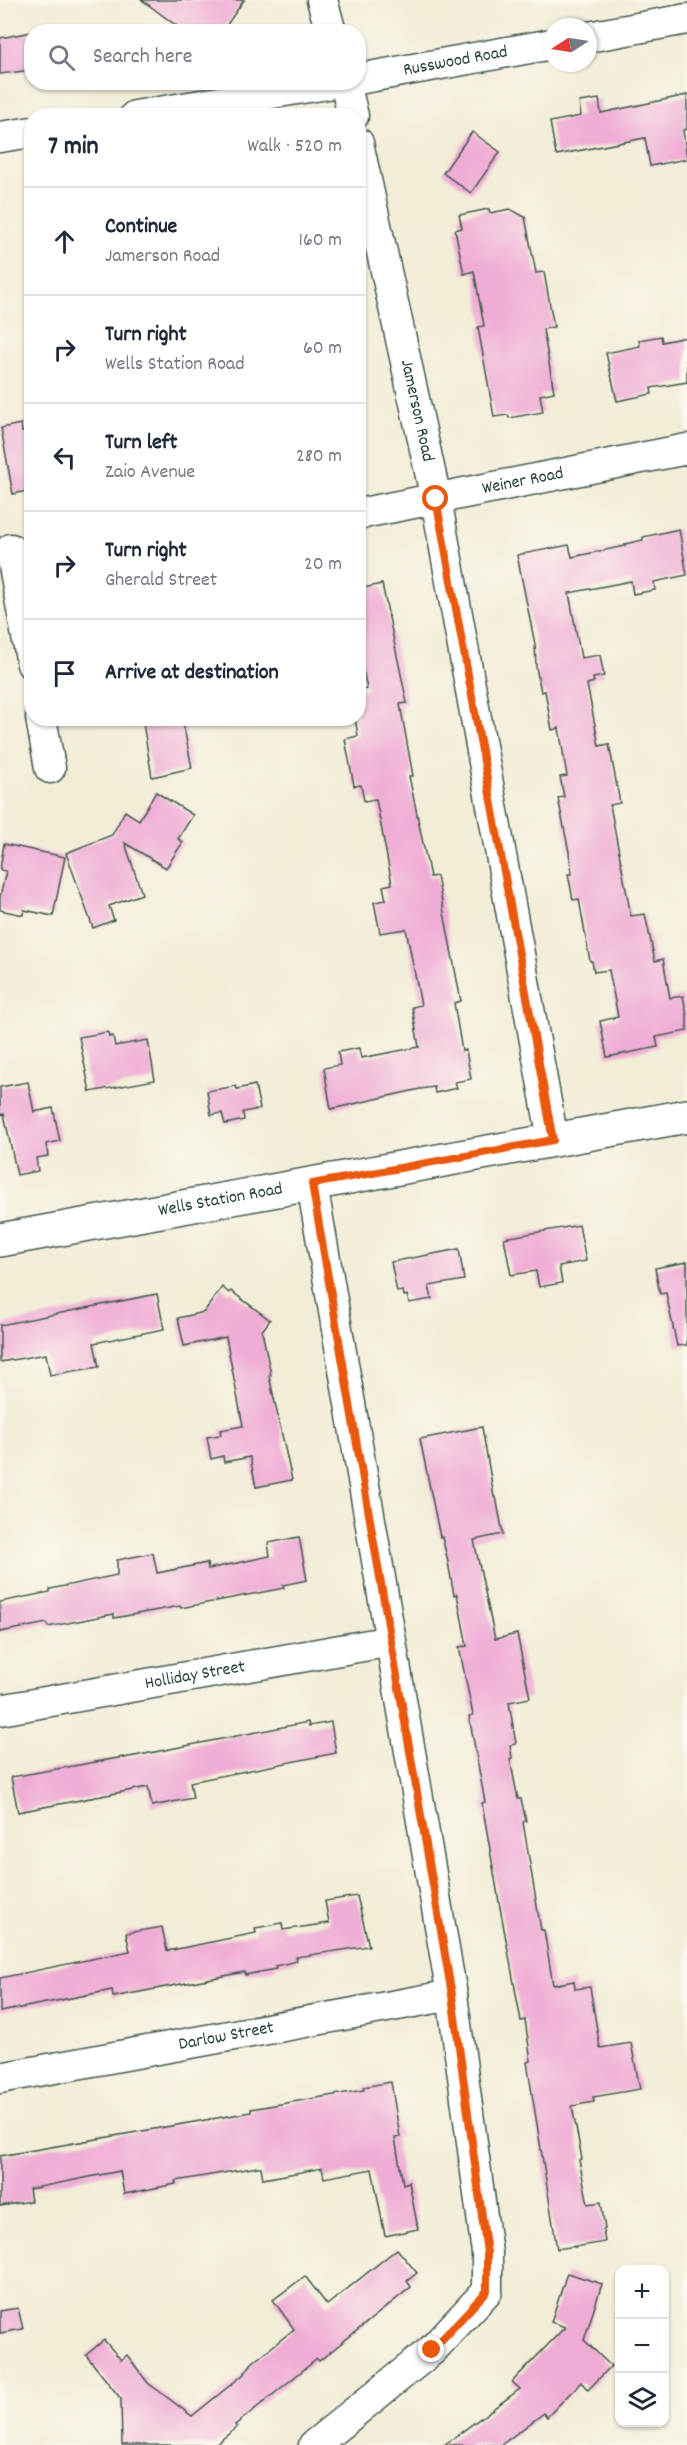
<!DOCTYPE html>
<meta charset="utf-8">
<style>
body{margin:0;font-family:Dekko,sans-serif;background:#f2f2f3;color:#1f2937}
.controls{position:absolute;right:18px;bottom:18px;display:grid;overflow:hidden;border-radius:12px;box-shadow:0 2px 4px #0004}
.controls button{width:54px;height:54px;display:grid;place-items:center;padding:0;border:0;border-bottom:2px solid #e0e1e3;background:#fff;color:#1f2937;font:30px sans-serif}
.compass{position:absolute;left:543px;top:18px;width:54px;height:54px;border-radius:50%;background:#fff;box-shadow:0 2px 4px #0004;rotate:258deg}
.stop{position:absolute;width:18px;height:18px;margin:-14px;border:4px solid #ea580c;border-radius:50%;background:#fff}
.stop.end{background:#ea580c;border-color:#fff;box-shadow:0 2px 6px #0008}
.list{margin:0;padding:0;list-style:none}
h2{display:flex;justify-content:space-between;align-items:center;height:78px;margin:0;padding:0 24px;font-size:26px}
h2 small{font-size:20px;font-weight:400;color:#747a83}
.list li{display:grid;grid-template-columns:39px 1fr auto;gap:18px;align-items:center;box-sizing:border-box;height:108px;padding:0 24px;border-top:2px solid #e0e1e3}
.list b{display:block;font-size:22px;white-space:nowrap}
.list p{margin:0;font-size:20px;white-space:nowrap;color:#747a83}
.list em{font-size:20px;font-style:normal;color:#747a83}
.icon{flex:none;width:33px;height:33px;fill:none;stroke:currentColor;stroke-width:2;stroke-linecap:round;stroke-linejoin:round}
.map{position:relative;flex:none;width:687px;height:2445px;overflow:hidden}
.search{position:absolute;background:#fff;box-shadow:0 2px 4px #0004;left:24px;top:24px;width:342px;height:66px;display:flex;align-items:center;gap:15px;box-sizing:border-box;padding:0 21px;border-radius:24px;color:#747a83;font-size:22px}
.panel{position:absolute;background:#fff;box-shadow:0 2px 4px #0004;left:24px;top:108px;width:342px;height:618px;border-radius:24px}
.map>svg:first-child{display:block}
</style>
<div class="map">
<svg width="687" height="2445" viewBox="0 0 687 2445">
<rect width="100%" height="100%" fill="#fbf7ec"/>
<filter id="ink" filterUnits="userSpaceOnUse"><feTurbulence type="fractalNoise" baseFrequency=".0167" numOctaves="2"/><feDisplacementMap in="SourceGraphic" scale="12" xChannelSelector="R" yChannelSelector="G"/><feConvolveMatrix kernelMatrix="1 2 1 2 8 2 1 2 1" color-interpolation-filters="sRGB"/></filter>
<filter id="wash" filterUnits="userSpaceOnUse"><feTurbulence type="fractalNoise" baseFrequency=".008" numOctaves="4" result="noise"/><feDisplacementMap in="SourceGraphic" scale="24" xChannelSelector="R" yChannelSelector="G"/><feGaussianBlur stdDeviation="1.35" result="paint"/><feColorMatrix in="noise" values="0 0 0 0 0 0 0 0 0 0 0 0 0 0 0 0 0 1.4 0 .05"/><feComposite in="paint" operator="in"/></filter>
<g filter="url(#wash)">
<rect width="100%" height="100%" fill="#f2edd7"/>
<g id="blocks">
<g fill="#efacd5">
<polygon points="142,0 244,0 222,32 185,32"/>
<polygon points="32,32 32,70 0,74 0,38"/>
<polygon points="687,95 687,129 683,130 687,159 650,166 645,138 556,155 550,122 581,116 579,102 599,99 601,113"/>
<polygon points="472,132 500,152 471,193 443,173"/>
<polygon points="489,209 490,213 510,209 525,217 536,273 544,272 554,327 543,329 554,392 540,395 543,412 509,418 508,415 494,417 478,327 484,326 474,271 464,274 455,230 462,228 459,215"/>
<polygon points="661,336 662,342 687,337 687,382 651,388 652,394 617,401 606,353 640,346 639,340"/>
<polygon points="21,424 22,432 32,430 32,490 13,494 1,428"/>
<polygon points="679,529 687,575 654,582 655,590 633,594 631,581 569,593 581,658 600,655 604,676 593,678 594,682 587,684 599,746 609,744 620,803 610,805 631,916 645,914 655,961 663,959 670,998 683,996 687,1016 687,1031 656,1037 658,1047 607,1057 600,1021 618,1017 609,970 594,972 592,961 590,961 579,899 573,900 568,874 572,874 569,852 558,798 564,797 560,777 567,776 559,728 552,730 545,691 541,692 536,667 535,644 517,555 569,545 572,557 625,546 625,544 643,540 643,537"/>
<polygon points="382,584 407,703 400,704 413,776 409,776 430,877 437,876 461,1001 454,1003 462,1051 466,1050 471,1079 455,1082 457,1088 435,1093 434,1087 420,1089 331,1109 324,1068 340,1065 338,1052 359,1048 361,1058 419,1047 412,1007 421,1005 406,929 380,933 374,902 386,900 383,886 392,884 376,799 364,801 361,785 354,786 345,739 358,736 355,718 358,718 358,691 367,689 358,647 358,589"/>
<polygon points="164,718 182,718 192,768 152,777 143,723"/>
<polygon points="156,792 193,815 178,839 183,842 166,868 125,843 142,894 109,906 114,920 93,928 66,853 112,835 125,811 139,820"/>
<polygon points="4,844 65,857 53,916 24,910 23,915 0,910 0,897 6,871 0,870"/>
<polygon points="108,1032 109,1037 113,1036 115,1046 148,1040 155,1080 90,1092 79,1037"/>
<polygon points="28,1082 34,1112 53,1108 60,1141 46,1144 48,1156 36,1158 38,1171 17,1175 4,1114 0,1115 0,1087"/>
<polygon points="255,1085 260,1109 243,1112 244,1120 225,1124 222,1113 211,1115 207,1091 236,1086 237,1089"/>
<polygon points="579,1225 586,1261 559,1266 562,1283 539,1287 536,1271 511,1275 504,1238"/>
<polygon points="459,1249 464,1280 429,1286 432,1299 409,1303 407,1295 404,1296 403,1291 397,1292 391,1262"/>
<polygon points="687,1262 687,1345 677,1346 666,1293 660,1294 655,1268"/>
<polygon points="222,1287 229,1293 231,1291 270,1320 262,1331 271,1375 269,1376 292,1480 256,1487 250,1457 224,1462 223,1456 211,1459 207,1437 221,1435 220,1430 243,1426 226,1337 184,1346 178,1318 204,1312"/>
<polygon points="157,1294 164,1329 94,1343 99,1367 50,1375 46,1354 0,1362 0,1325"/>
<polygon points="482,1427 494,1497 496,1497 503,1534 474,1540 495,1639 517,1634 530,1698 509,1702 516,1744 510,1745 512,1758 510,1759 518,1799 521,1799 526,1821 523,1822 541,1930 544,1930 553,1985 574,1981 575,1989 590,1987 600,2048 631,2043 640,2089 593,2097 594,2102 572,2106 582,2159 579,2160 588,2204 601,2202 605,2229 603,2230 605,2242 575,2247 576,2246 557,2249 527,2062 531,2061 525,2020 521,2021 499,1902 482,1803 485,1802 469,1716 473,1715 459,1647 467,1646 457,1594 454,1595 447,1557 442,1537 440,1537 420,1439"/>
<polygon points="299,1537 307,1580 283,1585 284,1588 181,1608 180,1606 114,1618 114,1614 48,1627 47,1623 0,1632 0,1602 50,1592 50,1589 117,1575 117,1560 153,1553 157,1573 207,1563 208,1569 270,1556 268,1543"/>
<polygon points="308,1722 309,1726 331,1722 336,1753 190,1782 193,1798 152,1806 148,1787 18,1812 11,1777 124,1757 124,1758"/>
<polygon points="357,1896 369,1946 296,1957 297,1961 275,1966 276,1969 245,1975 245,1972 113,1997 112,1990 0,2012 0,1978 130,1951 126,1933 162,1927 167,1951 256,1933 255,1928 282,1923 283,1930 329,1923 325,1901"/>
<polygon points="391,2082 400,2137 395,2138 403,2184 409,2182 418,2229 385,2236 372,2169 324,2178 322,2168 263,2179 261,2167 258,2167 175,2181 176,2184 124,2194 120,2171 29,2189 31,2201 0,2206 0,2156 251,2112 251,2109 364,2090 363,2087"/>
<polygon points="397,2249 417,2273 407,2281 411,2287 319,2361 317,2359 235,2425 237,2427 215,2445 122,2445 121,2399 86,2355 104,2340 121,2360 127,2355 148,2383 192,2416 244,2374 252,2363 294,2329 273,2300 305,2276 327,2305"/>
<polygon points="567,2273 602,2284 584,2340 611,2366 588,2390 581,2382 547,2417 544,2413 501,2445 444,2445 520,2389 512,2382 565,2327 551,2322"/>
<polygon points="18,2308 23,2329 0,2333 0,2311"/>
</g>
</g>
</g>
<g filter="url(#ink)">
<use href="#blocks" fill-opacity="0" stroke="#3f574c" stroke-width="1.5"/>
<g fill="none" stroke-linecap="round" stroke-linejoin="round">
<defs>
<g id="minor">
<polyline points="322,0 331,32"/>
<polyline points="588,37 687,19"/>
<path id="s1" d="M358 79 552 44"/>
<polyline points="345,82 353,116"/>
<polyline points="135,116 339,82"/>
<polyline points="0,137 32,132"/>
<path id="s2" d="M358 143 436 499 553 1140"/>
<path id="s3" d="M358 514 687 449"/>
<polyline points="11,549 32,664"/>
<polyline points="41,718 50,768"/>
<polyline points="312,1184 452,1995 487,2253 487,2291 432,2350 314,2445"/>
<path id="s4" d="M0 1710 391 1641"/>
<path id="s5" d="M0 2078 452 1995"/>
</g>
<g id="tertiary">
<path id="s6" d="M0 1240 687 1116"/>
</g>
</defs>
<use href="#minor" stroke="#3f574c" stroke-width="33"/>
<use href="#tertiary" stroke="#3f574c" stroke-width="36"/>
<use href="#minor" stroke="#fff" stroke-width="30"/>
<use href="#tertiary" stroke="#fff" stroke-width="33"/>
</g>
</g>
<g fill="none" stroke-linecap="round" stroke-linejoin="round" filter="url(#ink)">
<polyline stroke="#ea580c" stroke-width="8" points="432,2350 487,2291 487,2253 452,1995 312,1184 553,1140 436,499"/>
</g>
<g text-anchor="middle" dominant-baseline="central" stroke-width="5" stroke-linejoin="round" paint-order="stroke">
<g font-size="18" fill="#1f3d34" stroke="#fbf7ec">
<text stroke="none"><textPath href="#s1" startOffset="99">Russwood Road</textPath></text>
<text stroke="none"><textPath href="#s2" startOffset="274">Jamerson Road</textPath></text>
<text stroke="none"><textPath href="#s3" startOffset="168">Weiner Road</textPath></text>
<text stroke="none"><textPath href="#s6" startOffset="224">Wells Station Road</textPath></text>
<text stroke="none"><textPath href="#s4" startOffset="198">Holliday Street</textPath></text>
<text stroke="none"><textPath href="#s5" startOffset="230">Darlow Street</textPath></text>
</g>
</g>
</svg>
<div class="controls">
<button>+</button>
<button>−</button>
<button><svg class="icon" aria-label="layers" viewBox="0 0 24 24"><path d="M12 4l9 5-9 5-9-5zM3 14l9 5 9-5"/></svg></button>
</div>
<svg class="compass" viewBox="-18 -18 36 36"><path d="M0-13l5 13h-10z" fill="#e53935"/><path d="M0 13l5-13h-10z" fill="#747a83"/></svg>
<div class="stop" style="left:436px;top:499px"></div>
<div class="stop end" style="left:432px;top:2350px"></div>
<div class="search"><svg class="icon" aria-label="search" viewBox="0 0 24 24"><circle cx="10" cy="10" r="6"/><path d="M15 15l6 6"/></svg>Search here</div>
<section class="panel">
<h2>7 min<small>Walk · 520 m</small></h2>
<ul class="list">
<li><svg class="icon" aria-label="ahead" viewBox="0 0 24 24"><path d="M12 20V5M6 11l6-6 6 6"/></svg><div><b>Continue</b><p>Jamerson Road</p></div><em>160 m</em></li>
<li><svg class="icon" aria-label="right" viewBox="0 0 24 24"><path d="M7 20v-9h11M14 6l5 5-5 5"/></svg><div><b>Turn right</b><p>Wells Station Road</p></div><em>60 m</em></li>
<li><svg class="icon" aria-label="left" viewBox="0 0 24 24"><path d="M17 20v-9H6M10 6l-5 5 5 5"/></svg><div><b>Turn left</b><p>Zaio Avenue</p></div><em>280 m</em></li>
<li><svg class="icon" aria-label="right" viewBox="0 0 24 24"><path d="M7 20v-9h11M14 6l5 5-5 5"/></svg><div><b>Turn right</b><p>Gherald Street</p></div><em>20 m</em></li>
<li><svg class="icon" aria-label="arrive" viewBox="0 0 24 24"><path d="M6 21V4h12l-3 4 3 4H6"/></svg><div><b>Arrive at destination</b></div></li>
</ul>
</section>
</div>
